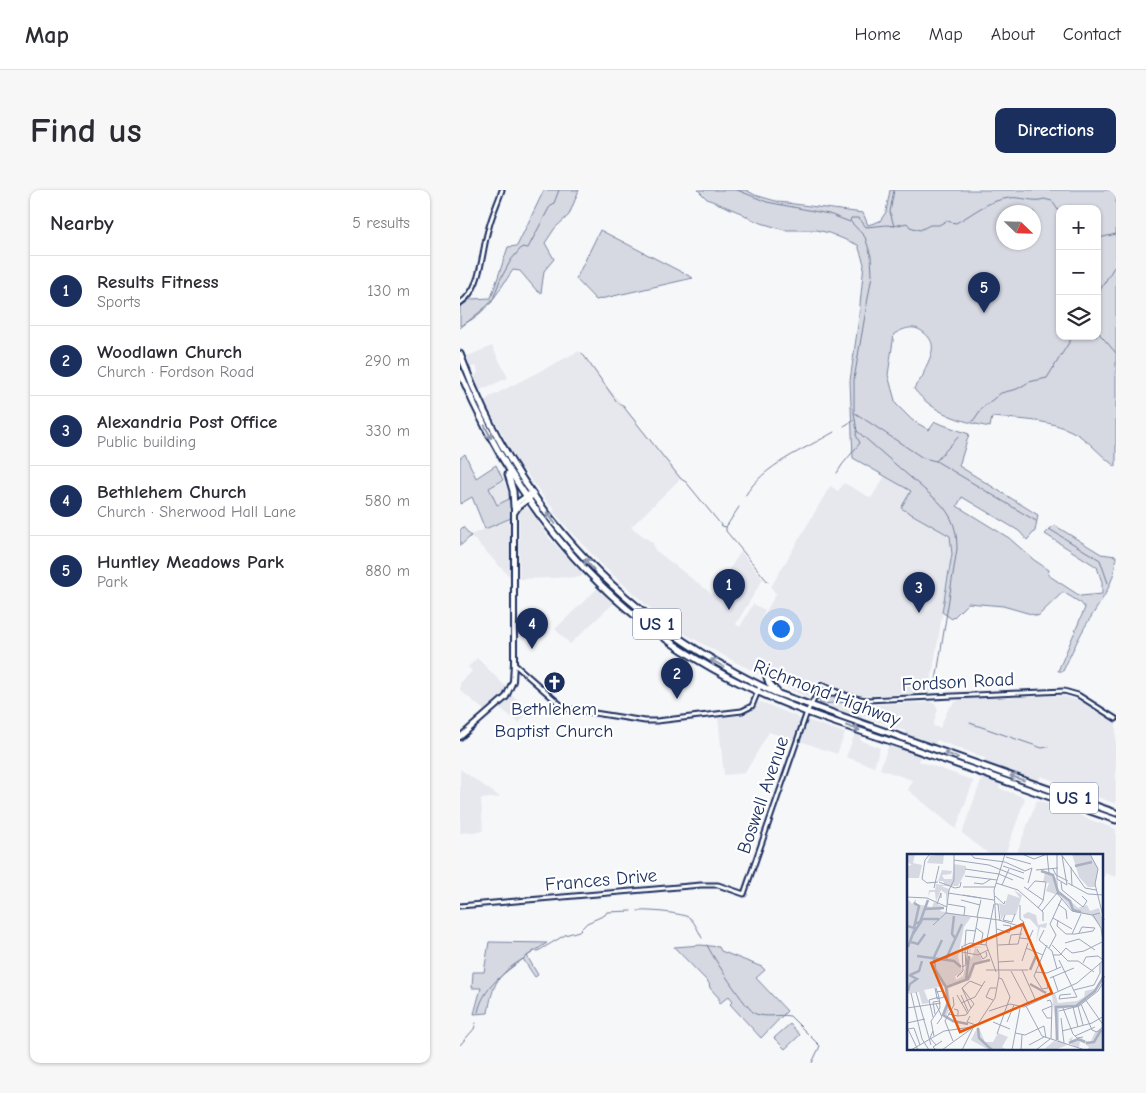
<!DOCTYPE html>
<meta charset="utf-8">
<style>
body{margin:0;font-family:"Comic Neue",sans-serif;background:#f7f7f7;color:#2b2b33}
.controls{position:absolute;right:15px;top:15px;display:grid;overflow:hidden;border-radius:10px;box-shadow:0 1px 4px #0004}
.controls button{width:45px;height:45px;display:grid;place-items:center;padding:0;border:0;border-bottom:1px solid #e1e1e2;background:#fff;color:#2b2b33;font:25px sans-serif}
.compass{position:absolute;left:536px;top:15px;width:45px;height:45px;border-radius:50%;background:#fff;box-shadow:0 1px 4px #0004;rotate:113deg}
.you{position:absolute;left:320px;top:438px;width:18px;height:18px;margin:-12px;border:4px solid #fff;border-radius:50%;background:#1a73e8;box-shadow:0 0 0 8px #1a73e833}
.badge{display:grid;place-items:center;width:32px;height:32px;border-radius:50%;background:#1b2f5e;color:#fff;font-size:16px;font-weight:700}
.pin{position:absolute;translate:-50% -41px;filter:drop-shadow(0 1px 2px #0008)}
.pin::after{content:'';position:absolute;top:26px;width:18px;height:15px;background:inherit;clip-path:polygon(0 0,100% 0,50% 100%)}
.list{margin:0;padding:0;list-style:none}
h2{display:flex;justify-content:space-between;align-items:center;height:65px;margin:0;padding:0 20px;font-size:21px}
h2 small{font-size:16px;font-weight:400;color:#7c7c81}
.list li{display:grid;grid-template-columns:32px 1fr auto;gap:15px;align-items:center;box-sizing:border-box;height:70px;padding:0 20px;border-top:1px solid #e1e1e2}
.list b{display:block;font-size:19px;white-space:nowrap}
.list p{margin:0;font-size:16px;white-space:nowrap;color:#7c7c81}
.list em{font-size:16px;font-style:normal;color:#7c7c81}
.icon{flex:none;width:28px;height:28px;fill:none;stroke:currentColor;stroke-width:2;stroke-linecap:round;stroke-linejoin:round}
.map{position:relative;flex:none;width:656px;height:873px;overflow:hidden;border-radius:10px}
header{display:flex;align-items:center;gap:30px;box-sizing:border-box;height:70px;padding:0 25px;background:#fff;border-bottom:1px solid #e1e1e2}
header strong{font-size:24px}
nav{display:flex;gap:28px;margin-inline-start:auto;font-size:18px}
.intro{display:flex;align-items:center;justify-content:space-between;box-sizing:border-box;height:120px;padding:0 30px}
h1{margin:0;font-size:35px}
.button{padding:12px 22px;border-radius:10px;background:#1b2f5e;color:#fff;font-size:18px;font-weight:700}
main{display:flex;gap:30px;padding:0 30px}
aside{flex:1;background:#fff;border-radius:10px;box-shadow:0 1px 4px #0004}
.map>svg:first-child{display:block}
</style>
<header>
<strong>Map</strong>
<nav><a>Home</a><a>Map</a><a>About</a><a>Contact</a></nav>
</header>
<div class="intro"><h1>Find us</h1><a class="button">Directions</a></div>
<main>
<aside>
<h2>Nearby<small>5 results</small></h2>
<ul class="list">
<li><span class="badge">1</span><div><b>Results Fitness</b><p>Sports</p></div><em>130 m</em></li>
<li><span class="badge">2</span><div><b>Woodlawn Church</b><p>Church · Fordson Road</p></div><em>290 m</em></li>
<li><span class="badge">3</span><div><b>Alexandria Post Office</b><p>Public building</p></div><em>330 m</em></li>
<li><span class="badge">4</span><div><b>Bethlehem Church</b><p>Church · Sherwood Hall Lane</p></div><em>580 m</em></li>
<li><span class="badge">5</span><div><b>Huntley Meadows Park</b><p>Park</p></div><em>880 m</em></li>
</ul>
</aside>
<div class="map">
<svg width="656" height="873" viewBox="0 0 656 873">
<rect width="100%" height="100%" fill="#f6f7f9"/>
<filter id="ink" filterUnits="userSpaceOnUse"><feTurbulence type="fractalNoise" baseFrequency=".02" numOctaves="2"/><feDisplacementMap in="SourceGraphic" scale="10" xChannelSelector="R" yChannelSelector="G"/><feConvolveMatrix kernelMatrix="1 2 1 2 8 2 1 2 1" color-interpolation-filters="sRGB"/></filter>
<g filter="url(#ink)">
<g fill="#e6e8ee">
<polygon points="32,156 48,188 20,200 14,188 18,182 16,176 9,178 5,167"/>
<polygon points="119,161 221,288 171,337 193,353 195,360 252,404 281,362 303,389 276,434 280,437 293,414 305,420 301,430 316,404 311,397 370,296 378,301 384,293 411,308 425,286 451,301 441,318 490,346 492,364 470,499 471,502 401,506 383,501 359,489 348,508 277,473 225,444 191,419 142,375 104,334 93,321 95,319 92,315 90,316 65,281 63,282 25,212 28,208"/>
<polygon points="43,290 51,308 37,315 29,298"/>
<polygon points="66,317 71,322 89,348 123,384 121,387 59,389 59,326 60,320"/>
<polygon points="53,328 52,389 10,345"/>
<polygon points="139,397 154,413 110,454 95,439"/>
<polygon points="17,468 47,498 41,508 25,521 0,500 0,493 12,481 8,477"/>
<polygon points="51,505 70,519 59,533 39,517"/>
<polygon points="593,506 603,506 620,511 656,533 656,614 581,586 578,592 524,573 525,568 477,550 474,556 444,545 445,541 403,526 401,530 372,520 369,517 360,514 390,512 407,515 471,512 475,514 478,519 473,536 480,538 488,519 495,512 502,509"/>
<polygon points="301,512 338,527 340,532 333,550 309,542 285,583 264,585 258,527 285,525 293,520 297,513"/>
<polygon points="347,530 385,543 377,564 340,551"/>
<polygon points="396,541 402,543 400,550 420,558 414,577 386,567"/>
<polygon points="429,554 461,565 459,571 512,590 513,592 496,639 448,600 452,590 420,579"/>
<polygon points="0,579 40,607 21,609 23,641 0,643"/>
<polygon points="526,586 541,592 539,598 563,607 565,609 545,665 530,665 502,643 522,588"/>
<polygon points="577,610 612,621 623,627 656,639 656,687 645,683 644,687 642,687 642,666 556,665"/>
</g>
<g fill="#d6d9e2" stroke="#7884a0" fill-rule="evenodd">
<path d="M84 0H119L109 25 95 38 85 53 94 69 84 81 81 103 77 101 60 81 53 80C36 104 28 123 0 136V117L11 109 31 108 48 57 57 56Z"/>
<path d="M238 0H286L295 5 319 12 403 23 408 35 420 31 426 22 430 0H656V277C643 268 633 255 620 246 594 229 562 230 532 227L530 237C500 231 474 224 454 199 456 194 457 194 460 190 463 188 464 182 465 179 472 164 478 153 463 142 453 134 443 139 434 144L428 185 436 214 452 230 469 240 475 232 509 244 499 276 578 325 575 341 567 350 559 341 502 307 497 316 549 348 574 370 589 380 588 385 620 406 642 404V392L637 377 585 344 594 335 641 364 656 366C656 396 635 418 622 442 615 455 609 468 603 481H598L625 418 621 413 603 402 578 426 543 416 508 413 492 429 482 422 492 364 490 346 441 318 451 301 393 268 390 191 398 135 404 74 398 55 369 43 357 40H324L295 31 281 23 247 9ZM600 19H637V146H600ZM544 22H574V52H544Z"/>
<polygon points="140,40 233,88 136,110 116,89"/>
<polygon points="5,264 16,288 36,275 43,290 29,298 37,315 51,308 51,328 25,339 12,307 0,314 0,268"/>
<polygon points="3,337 11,346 0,356 0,340"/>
<polygon points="377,507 390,512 360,514 359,508"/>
<path d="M29 752 87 753 67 766 78 785 75 787 63 769C37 785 33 793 28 823L14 824 21 798H12L13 782H24Z"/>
<polygon points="241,755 259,757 261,761 302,777 305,780 296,788 327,821 301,848 270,814 273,811 269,806 259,814 259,808 250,798 249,793 214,757"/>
<polygon points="330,834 340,845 325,859 314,848"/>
</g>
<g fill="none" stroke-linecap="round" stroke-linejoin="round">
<g stroke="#707c99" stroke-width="1">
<path d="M277 0 307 12 369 24 390 32 391 28H399L406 37 427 35 434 36 447 33 450 37 460 40 470 35H479L486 31 496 33C515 23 526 11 549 8 560 6 574 13 584 9L592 11 600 23"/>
<polyline points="434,36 430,22 434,0"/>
<polyline points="637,46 639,48 656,44"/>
<polyline points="637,105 656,74"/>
<polyline points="0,138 32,112 40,90 51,70 62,57 68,58 89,18 94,13 99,0"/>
<polyline points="637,141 656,163"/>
<polyline points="122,163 157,212 163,216 221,289 226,292 262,336 266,337"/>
<polyline points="395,223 463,268 476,271 576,331"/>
<polyline points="513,231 522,218 541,203 557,199 569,192 587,188 613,146"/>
<polyline points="384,236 394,230"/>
<path d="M397 241 480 313C493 327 497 340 497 359L476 491"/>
<polyline points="476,271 501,244"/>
<polyline points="377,283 382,275 400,253 396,245 397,241 394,223 394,189 412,85 411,66 405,47 391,32"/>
<path d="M285 306C304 274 344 260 374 242"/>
<polyline points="279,317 266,337 266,341 308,392"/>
<polyline points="589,339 640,370 648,393"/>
<polyline points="510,533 582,558 588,557"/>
<path d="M178 721C188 720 223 723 230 728 235 733 239 742 242 748"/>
<path d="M247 755C251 764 287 821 296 824 307 828 319 824 330 826L360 856 352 873"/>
<path d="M18 822C24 793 52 778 74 761H78L105 745 119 741 127 733 145 725 147 722 171 721"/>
<polyline points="0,855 14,839 16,833"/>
</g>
<defs>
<g id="minor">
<path d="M0 113C23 99 21 60 29 37 32 25 38 12 42 0"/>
<polyline points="54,474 102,516 109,519 185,531 197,531 282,521 292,516 300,496"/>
<polyline points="356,507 374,503"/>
<path d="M0 716 241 695H258L284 704 347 522 362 495C376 502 391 509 407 510L604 501 618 505 656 529"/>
</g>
<g id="major">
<polyline points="55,322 58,317 71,307"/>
<polyline points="0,547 46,507 53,491 54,473 54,317 58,312 69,304"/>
</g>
<g id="highway">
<path d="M0 164C58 321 165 433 316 503L656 623"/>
<path d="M0 182C57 320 149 429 284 495 336 521 393 538 448 557 517 581 586 606 656 630"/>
<polyline points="48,284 53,301 54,317"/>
<polyline points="307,487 309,493 317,502"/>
</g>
</defs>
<use href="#minor" stroke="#1b2f5e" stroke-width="7"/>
<use href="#major" stroke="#1b2f5e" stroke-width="8"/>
<use href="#highway" stroke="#1b2f5e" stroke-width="9"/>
<use href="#minor" stroke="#fff" stroke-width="3"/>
<use href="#major" stroke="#fff" stroke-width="4"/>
<use href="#highway" stroke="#fff" stroke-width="5"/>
</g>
<defs><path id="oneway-shaft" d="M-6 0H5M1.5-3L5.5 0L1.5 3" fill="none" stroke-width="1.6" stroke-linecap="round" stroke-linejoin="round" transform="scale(1.25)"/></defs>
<g stroke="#8d97ae">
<use href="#oneway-shaft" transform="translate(28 242) rotate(63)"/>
<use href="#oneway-shaft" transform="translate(91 328) rotate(-127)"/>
<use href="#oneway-shaft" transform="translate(129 374) rotate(-132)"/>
<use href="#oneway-shaft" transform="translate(257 473) rotate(-150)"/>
<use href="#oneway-shaft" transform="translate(393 538) rotate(19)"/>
<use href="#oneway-shaft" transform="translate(491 565) rotate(-161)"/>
<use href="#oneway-shaft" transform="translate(557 588) rotate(-161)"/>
</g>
</g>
<defs>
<symbol id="church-disc" viewBox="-11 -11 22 22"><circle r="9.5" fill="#1b2f5e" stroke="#fff"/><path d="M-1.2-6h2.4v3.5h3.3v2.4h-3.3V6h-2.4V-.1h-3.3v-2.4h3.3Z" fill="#fff"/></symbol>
</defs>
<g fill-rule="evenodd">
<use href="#church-disc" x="82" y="480" width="25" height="25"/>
</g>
<g text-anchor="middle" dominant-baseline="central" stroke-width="4.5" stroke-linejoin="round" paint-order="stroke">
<g fill="#fff" stroke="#5f6d8e" stroke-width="1">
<rect x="173" y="418.5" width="48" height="31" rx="4"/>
<rect x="590" y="592.5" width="48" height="31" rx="4"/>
</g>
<g font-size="18" font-weight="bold" fill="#1b2f5e">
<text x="197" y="434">US 1</text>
<text x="614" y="608">US 1</text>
</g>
<g font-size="19" fill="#1b2f5e" stroke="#fff">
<text transform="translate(498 492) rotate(-3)">Fordson Road</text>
<text transform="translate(367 503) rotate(21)">Richmond Highway</text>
<text transform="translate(303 605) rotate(-71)">Boswell Avenue</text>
<text transform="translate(141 690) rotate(-5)">Frances Drive</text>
</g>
<g font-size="19" fill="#1b2f5e" stroke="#fff">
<text x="94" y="519">Bethlehem<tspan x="94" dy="22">Baptist Church</tspan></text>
</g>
</g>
<g transform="translate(447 664)">
<rect width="196" height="196" fill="#f6f7f9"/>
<path d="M8 0 6 9 15 11 12 24H0V12L5 11 0 8V1ZM37 0 36 10 20 9 23 2ZM165 0H183L191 14 188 33H181L172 23ZM47 10 59 12 58 19 51 32H34L42 35 39 51V40L34 36 29 48 28 38H23L21 43 22 36H28L29 30 38 31 36 27H31L35 16 45 17 44 20 35 21 37 25H45ZM133 16 145 19 151 27V35L171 54 180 51 183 57 192 54 196 67V87V76L184 61 167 58 162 73 167 58 154 42 139 37 142 29 136 28 138 19ZM107 36 115 41 109 61H97L94 66 92 49 98 51 101 40 113 44ZM9 45V50L25 53 27 48 36 53 33 57 64 63 57 73 51 103 55 117 54 121 48 122 49 126 56 122 61 102 65 104 68 94H64L63 101 62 92 77 93 69 94 76 107 68 111 64 124 41 133 44 152 38 165 36 157 40 147 37 132 17 136 22 149 15 150 12 138 0 140V49L2 46 5 50ZM121 58 129 61 131 71 140 69 139 74 133 73 129 89 131 74 123 65 117 64 116 61ZM196 120V126L188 138 173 151 152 155V186L160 191 148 196H136L147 187 151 188 145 141 148 139 151 149 170 147 177 143 178 137 190 134ZM71 172 78 188H86L91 179 101 183 95 193 100 196H82L64 186ZM196 173 195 196H180L182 193 173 186 172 194 165 191 162 185 166 183 165 186 174 184 183 189 188 178Z" fill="#d6d9e2"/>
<path fill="none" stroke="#a9b0c1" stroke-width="2.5" d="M168 12 185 8M134 17 146 21 151 38 163 47 166 56 174 58M7 49 12 52 7 74M18 55 37 54M47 62 45 80 48 84M15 65H32M7 70 13 68 21 46M0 72 8 74 1 93M6 80 15 66M35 86 27 103 28 115 39 133 41 149 36 161 46 167 61 170M4 88 11 90 18 80M10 102 47 107 54 113M39 105 55 70M123 116 129 102M3 121 12 117 15 107M59 126 62 102M123 130 139 139M40 133 61 125 67 110 83 106M1 137 3 130 10 125 2 121M71 174 72 184 85 196M150 186 149 153 169 152 188 137 197 122M162 189 171 185 178 188M179 189 187 188 194 176"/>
<path fill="none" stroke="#9ea7bb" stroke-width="1" d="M23 0 18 6 15 25 20 29 31 28M64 0 67 4 98 8 118 17 125 14M115 0 127 5 140 0M140 0 142 19M150 0V25L160 31 155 2M154 0 178 34 189 36M183 0 191 15 188 30 197 66M99 3 124 10M47 6 82 11 117 25M96 12 117 19M164 13 165 32M58 15 92 20 106 26M146 15 149 21 161 27M129 16 151 14M58 22 90 26M32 28 48 34 53 33 54 28M154 28 155 36 176 53 180 47 175 42M67 29 76 30 84 25M89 29 111 36 136 58V67M121 29 125 14M161 29 181 40 197 41M95 31 102 15M56 33H88M117 33 136 46M27 34 32 12M121 35 128 27 139 28 136 47 131 54M41 39 87 46M56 41 74 44M88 42 97 50 98 47M0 43 20 44 40 53M54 46 73 51M30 50 34 39V44M40 50 58 53 57 61M87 50 79 90 89 118M88 50H91L93 67M151 50 159 56 160 65M113 51V65L117 68 115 73M135 57 150 39 165 57 185 61 193 59M39 59 92 66 115 73 111 90 91 91M39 59 42 36 47 26V0M98 61 96 66 105 68 108 60M186 61 194 74 196 87M70 63 74 46M146 64 165 75M151 66 150 72 159 80H168L186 77 188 74 175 73 172 79M26 71 39 59M69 74 76 79 74 91M90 75 102 79 104 72 96 71M137 76 132 86 145 97 150 115M165 80 174 60M113 84 122 85 126 76M158 89 172 85 188 96M66 90 71 63M102 90 104 81 115 80M140 91 127 122 135 135 141 134 140 130M145 91 161 107H171L187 118M58 92 59 76 69 77M54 93 63 89 79 91M119 94 136 101M142 94 149 81 143 70 155 44M70 95 76 105 80 102 79 98M55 98 71 101 81 96M146 101H153L159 94 165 99 177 97 197 87M152 106 170 143 152 145 153 141 164 140M115 107 121 89M91 108 107 107M176 109 179 103 191 102 196 106M59 110 61 94M55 113 59 111 58 96 62 94M79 116H121M115 116 129 147M104 117 122 151M128 118 140 119 154 113M146 122 151 137M50 123 56 117 55 93M143 124 167 114M28 134 30 144V145L37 143 36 137 29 138M55 134 63 127 75 132M55 134 64 154M167 136 187 131 193 119V109M9 138 24 191M4 139 15 185 22 196M50 141 61 160M54 141 61 157M178 145 197 172M86 146 79 143 83 134H89M140 147 143 146 145 150 144 185M54 149 68 143 78 127M29 150 35 163 30 170M174 150 185 176 190 178 197 172M119 152 135 182 178 196M145 152 135 156 140 164H145M171 152 176 171M166 153 171 173M0 154 34 149M156 154 166 180 170 184 176 183M82 157 103 150 117 153 170 129 197 106M152 157 172 152 191 137 197 127M28 160 26 148 33 147M41 160 51 162V156L47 155M51 162 59 161 67 150 55 134M63 162 60 168 69 171M26 163 22 146 32 143 29 134M154 164 157 189M86 168 103 175M100 168 107 151M0 169 18 165M0 173 11 196M1 175 7 174 13 191M26 177 23 184 29 191M155 177 185 169 197 162M108 179 118 181 137 172 139 184M90 180 103 143 95 125 92 124M27 182 24 167 33 154 32 143M168 182 188 173M46 187 38 167 47 151 46 143M122 191 137 183M4 196 37 177 65 173M29 196 26 193 35 187M35 196 71 170 88 144 92 122 87 36 98 0M55 196 66 174M105 196 113 154M114 196 115 181M129 196 143 185"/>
<path fill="#e8590c" fill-opacity="0.15" stroke="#e8590c" stroke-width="2.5" d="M116 70 145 139 53 178 24 109Z"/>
<rect width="196" height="196" fill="none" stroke="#1b2f5e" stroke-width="2.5"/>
</g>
</svg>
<div class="controls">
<button>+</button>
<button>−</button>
<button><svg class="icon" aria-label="layers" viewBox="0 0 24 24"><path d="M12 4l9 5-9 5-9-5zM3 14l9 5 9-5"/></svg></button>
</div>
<svg class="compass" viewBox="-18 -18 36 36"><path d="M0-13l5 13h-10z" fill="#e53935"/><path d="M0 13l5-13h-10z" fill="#7c7c81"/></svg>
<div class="you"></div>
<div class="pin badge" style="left:269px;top:420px">1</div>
<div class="pin badge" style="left:217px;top:509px">2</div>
<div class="pin badge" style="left:459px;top:423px">3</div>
<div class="pin badge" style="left:72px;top:459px">4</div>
<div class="pin badge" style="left:524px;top:123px">5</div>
</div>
</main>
